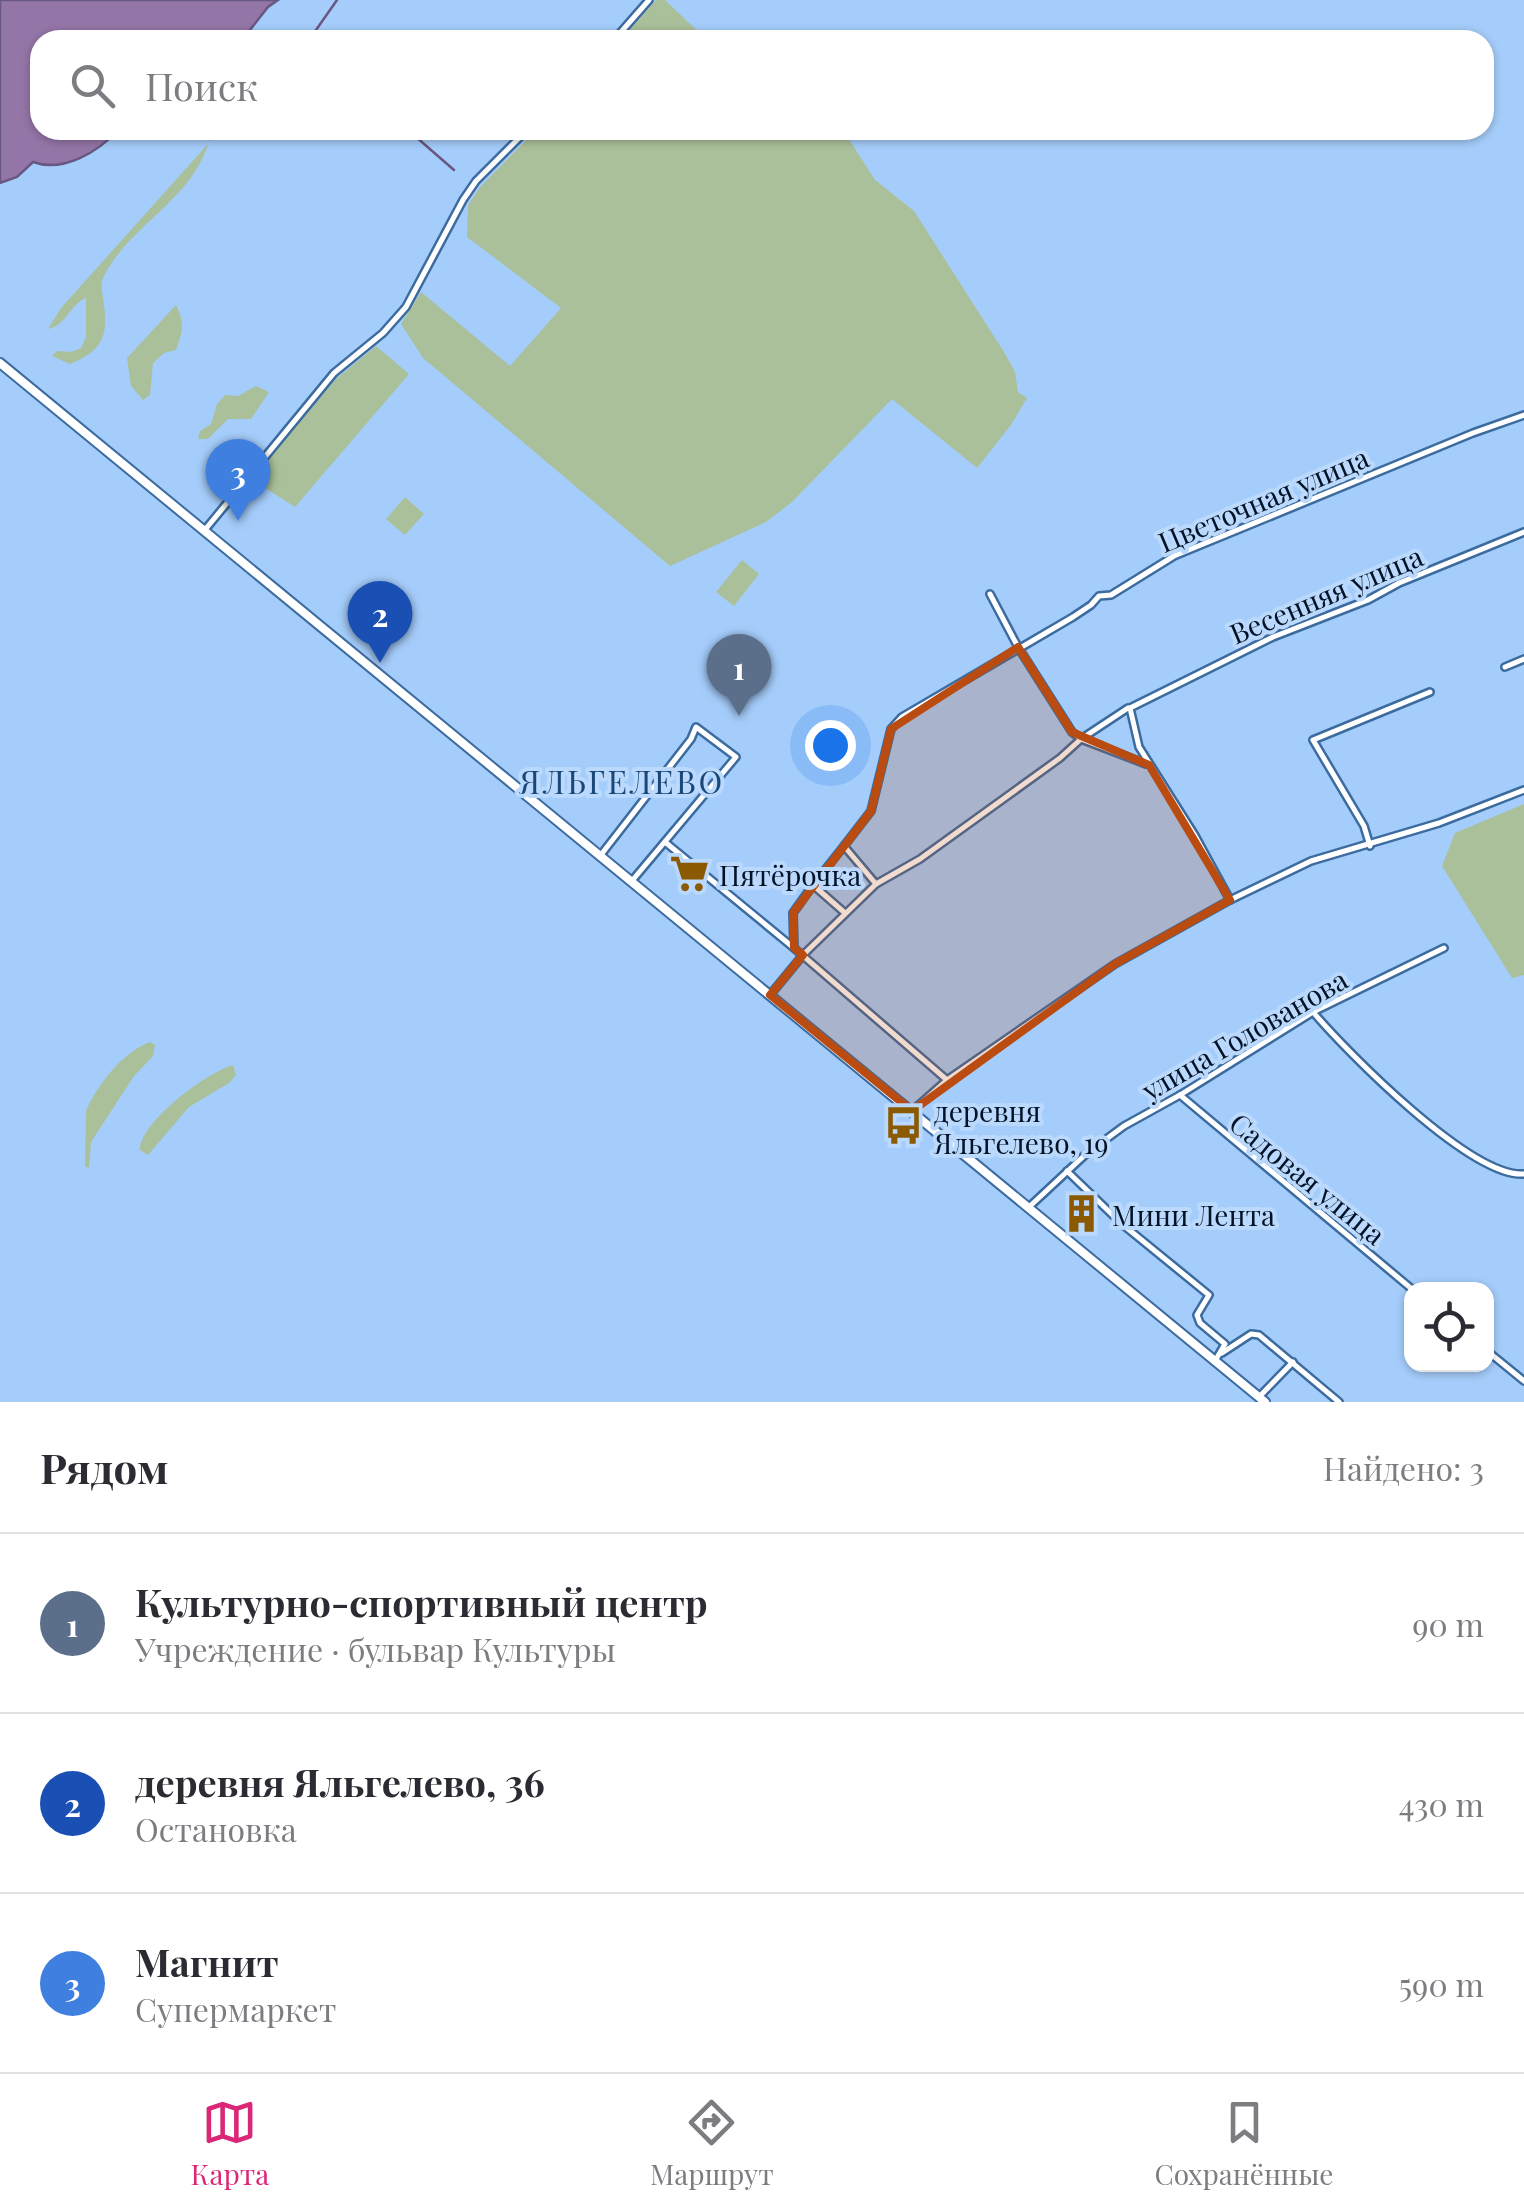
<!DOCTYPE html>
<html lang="ru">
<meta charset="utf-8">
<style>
body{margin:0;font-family:"Playfair Display",serif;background:#f2f2f3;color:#2b2b33}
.controls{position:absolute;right:30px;bottom:30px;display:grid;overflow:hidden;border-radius:20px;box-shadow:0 2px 8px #0004}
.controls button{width:90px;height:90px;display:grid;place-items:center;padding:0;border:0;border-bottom:2px solid #e1e1e2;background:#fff;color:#2b2b33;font:50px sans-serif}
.you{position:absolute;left:830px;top:745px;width:35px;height:35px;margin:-25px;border:8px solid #fff;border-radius:50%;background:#1a73e8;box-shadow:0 0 0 15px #1a73e833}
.badge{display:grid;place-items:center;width:65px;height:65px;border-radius:50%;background:#db2777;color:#fff;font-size:32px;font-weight:700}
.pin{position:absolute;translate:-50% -82px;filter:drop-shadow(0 2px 5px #0008)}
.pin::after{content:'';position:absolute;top:52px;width:35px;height:30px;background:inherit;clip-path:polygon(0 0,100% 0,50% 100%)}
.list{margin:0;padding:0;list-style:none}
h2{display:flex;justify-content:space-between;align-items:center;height:130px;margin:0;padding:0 40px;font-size:42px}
h2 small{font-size:32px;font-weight:400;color:#7c7c81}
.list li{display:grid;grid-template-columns:65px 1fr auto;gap:30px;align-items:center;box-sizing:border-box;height:180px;padding:0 40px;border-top:2px solid #e1e1e2}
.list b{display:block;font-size:38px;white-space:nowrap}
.list p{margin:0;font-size:32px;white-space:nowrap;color:#7c7c81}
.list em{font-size:32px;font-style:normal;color:#7c7c81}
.icon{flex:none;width:55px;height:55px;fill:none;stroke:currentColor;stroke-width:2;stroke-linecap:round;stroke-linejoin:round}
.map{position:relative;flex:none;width:1524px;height:1402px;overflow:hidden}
.search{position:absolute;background:#fff;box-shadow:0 2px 8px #0004;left:30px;right:30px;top:30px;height:110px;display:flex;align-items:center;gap:25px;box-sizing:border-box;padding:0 35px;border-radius:30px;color:#7c7c81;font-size:38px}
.sheet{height:670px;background:#fff}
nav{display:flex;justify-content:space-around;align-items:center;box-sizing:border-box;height:140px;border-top:2px solid #e1e1e2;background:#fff;font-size:28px;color:#7c7c81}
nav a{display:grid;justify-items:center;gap:5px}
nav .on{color:#db2777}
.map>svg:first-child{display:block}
</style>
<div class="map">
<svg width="1524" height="1402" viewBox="0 0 1524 1402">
<rect width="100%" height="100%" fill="#a5cdfb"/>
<g fill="#aac09a">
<polygon points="656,0 665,0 707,40 620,40"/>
<polygon points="536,130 843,130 875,180 914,211 1004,352 1015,372 1018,392 1027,398 1011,425 977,468 892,399 792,502 766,522 670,566 423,358 401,324 421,292 510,366 561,308 467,237 468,205 480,187"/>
<path d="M208 144C191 200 128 227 104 276 100 284 102 289 103 298 109 335 104 350 70 364L52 356 57 351 71 352 81 348 86 337V298C70 304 67 325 48 329L61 308Z"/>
<path d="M176 305C185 322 183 332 176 350L164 353 153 363 150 395 143 400 131 386 127 358Z"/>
<polygon points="376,346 409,374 295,507 251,479 336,379"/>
<polygon points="256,386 269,392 251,419 228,419 208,439 198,439 200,431 211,424 217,404 225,395 238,396"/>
<polygon points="405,497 424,514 405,535 386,519"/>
<polygon points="742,560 759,574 734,606 716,592"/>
<polygon points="1524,804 1524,975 1512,978 1442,866 1455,833"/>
<path d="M150 1042 155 1045 153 1056 134 1076 91 1142 89 1168 85 1166 86 1111C97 1085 123 1052 150 1042Z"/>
<path d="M233 1065 236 1075 229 1083 189 1107 148 1155 140 1150C139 1123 207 1072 233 1065Z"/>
</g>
<path fill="#9475a7" stroke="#685881" stroke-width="2.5" d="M0 0H278L268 7 242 40H40V130H118C98 152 63 173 33 162L17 177 0 183Z"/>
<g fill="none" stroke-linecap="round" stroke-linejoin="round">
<g stroke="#685881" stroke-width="2.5">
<polyline points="309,40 337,0"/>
<polyline points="408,130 454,170"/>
<polyline points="210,139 219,130"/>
</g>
<defs>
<g id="street">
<polyline points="614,40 649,0"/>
<polyline points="204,531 334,373 383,333 406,307 463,200 476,181 527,130"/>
<polyline points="990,594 1018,647 1072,732 1081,739 1146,764"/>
<polyline points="1505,667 1524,659"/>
<polyline points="665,842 794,948"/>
<polyline points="844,846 813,885 845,913"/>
<polyline points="1370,846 1364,826 1313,740 1430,692"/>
<polyline points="600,856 691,739 696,727 736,757 631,882"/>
<polyline points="876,884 844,846 871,811 891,729 902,717 1073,617 1091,605 1099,596 1111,595 1174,556 1473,433 1524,415"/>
<polyline points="813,885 793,913 794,948 947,1080"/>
<polyline points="1230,900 1194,834 1139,747 1130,708 1273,637 1368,600 1399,583 1524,532"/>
<polyline points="770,995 803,955 876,884 920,859 1060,758 1081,739 1128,708"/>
<path d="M1313 1012C1347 1052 1471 1178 1524 1174"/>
<polyline points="1180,1095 1413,1290"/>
<polyline points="912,1111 947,1080 1115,964 1230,900 1311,861 1439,823 1524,790"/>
<polyline points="1067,1171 1122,1224 1209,1295 1197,1315 1200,1323 1225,1344 1215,1361"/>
<polyline points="1029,1207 1086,1154 1124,1126 1180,1095 1313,1012 1444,948"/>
<polyline points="1486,1350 1524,1381"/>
<polyline points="1222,1353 1251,1334 1259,1335 1339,1402"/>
<polyline points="1259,1397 1293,1362"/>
</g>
<polyline id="secondary" points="0,363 1265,1402"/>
</defs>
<use href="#street" stroke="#3c6b9f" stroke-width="10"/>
<use href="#secondary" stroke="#3c6b9f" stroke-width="12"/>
<use href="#street" stroke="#fff" stroke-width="5"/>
<use href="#secondary" stroke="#fff" stroke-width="8"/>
</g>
<path fill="#ba4b11" fill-opacity="0.2" stroke="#ba4b11" stroke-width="8" stroke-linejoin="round" d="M1018 647 1072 732 1149 765 1230 900 1115 964 912 1111 770 995 803 955 794 948 793 913 871 811 891 729Z"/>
<defs>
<symbol id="supermarket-bare" viewBox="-9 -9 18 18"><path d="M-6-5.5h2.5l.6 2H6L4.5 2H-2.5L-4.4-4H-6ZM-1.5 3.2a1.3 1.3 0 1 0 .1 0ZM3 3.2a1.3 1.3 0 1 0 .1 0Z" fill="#8a5901" stroke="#bbd9fc" stroke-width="2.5" paint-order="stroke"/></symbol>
<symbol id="bus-bare" viewBox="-9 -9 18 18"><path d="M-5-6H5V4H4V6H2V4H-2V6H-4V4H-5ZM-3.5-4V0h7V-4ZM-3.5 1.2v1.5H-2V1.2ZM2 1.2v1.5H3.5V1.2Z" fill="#8a5901" stroke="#bbd9fc" stroke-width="2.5" paint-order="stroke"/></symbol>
<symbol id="building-bare" viewBox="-9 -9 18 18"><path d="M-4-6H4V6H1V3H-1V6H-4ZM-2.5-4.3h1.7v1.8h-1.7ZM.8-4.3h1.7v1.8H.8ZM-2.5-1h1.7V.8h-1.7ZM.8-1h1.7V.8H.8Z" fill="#8a5901" stroke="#bbd9fc" stroke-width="2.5" paint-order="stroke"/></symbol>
</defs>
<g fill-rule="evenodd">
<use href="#supermarket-bare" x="662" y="846" width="55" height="55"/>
<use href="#bus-bare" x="876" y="1098" width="55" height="55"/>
<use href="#building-bare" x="1054" y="1186" width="55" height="55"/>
</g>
<g text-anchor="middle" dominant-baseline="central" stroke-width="8" stroke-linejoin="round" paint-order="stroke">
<g font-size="28" fill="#021327" stroke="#bbd9fc">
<text transform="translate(1263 499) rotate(-23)">Цветочная улица</text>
<text transform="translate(1326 594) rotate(-23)">Весенняя улица</text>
<text transform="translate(1244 1034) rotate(-30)">улица Голованова</text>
<text transform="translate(1308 1178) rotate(39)">Садовая улица</text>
</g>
<g font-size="28" fill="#021327" stroke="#bbd9fc" text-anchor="start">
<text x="719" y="874">Пятёрочка</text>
<text x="934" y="1110">деревня<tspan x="934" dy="32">Яльгелево, 19</tspan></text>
<text x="1112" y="1214">Мини Лента</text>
</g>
<g font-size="32" letter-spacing="2.5" fill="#184778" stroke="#bbd9fc">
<text x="622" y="780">ЯЛЬГЕЛЕВО</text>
</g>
</g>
</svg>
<div class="controls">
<button><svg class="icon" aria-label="locate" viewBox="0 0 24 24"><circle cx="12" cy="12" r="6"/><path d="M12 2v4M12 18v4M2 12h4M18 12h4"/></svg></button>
</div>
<div class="you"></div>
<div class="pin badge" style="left:739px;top:716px;background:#5c6f8a">1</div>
<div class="pin badge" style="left:380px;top:663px;background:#1a4fb4">2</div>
<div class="pin badge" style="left:238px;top:521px;background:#3f7fe0">3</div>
<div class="search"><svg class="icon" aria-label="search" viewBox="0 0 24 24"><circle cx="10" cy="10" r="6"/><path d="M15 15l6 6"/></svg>Поиск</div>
</div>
<section class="sheet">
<h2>Рядом<small>Найдено: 3</small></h2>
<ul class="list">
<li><span class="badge" style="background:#5c6f8a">1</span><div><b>Культурно-спортивный центр</b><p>Учреждение · бульвар Культуры</p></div><em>90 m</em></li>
<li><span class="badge" style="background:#1a4fb4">2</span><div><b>деревня Яльгелево, 36</b><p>Остановка</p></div><em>430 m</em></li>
<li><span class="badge" style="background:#3f7fe0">3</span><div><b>Магнит</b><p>Супермаркет</p></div><em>590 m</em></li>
</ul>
</section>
<nav>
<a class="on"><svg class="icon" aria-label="map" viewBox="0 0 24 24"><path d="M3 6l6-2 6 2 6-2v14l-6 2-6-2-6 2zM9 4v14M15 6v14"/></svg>Карта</a>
<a><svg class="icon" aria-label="directions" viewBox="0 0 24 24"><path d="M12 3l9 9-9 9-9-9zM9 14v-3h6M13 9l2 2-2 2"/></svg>Маршрут</a>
<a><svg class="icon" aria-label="saved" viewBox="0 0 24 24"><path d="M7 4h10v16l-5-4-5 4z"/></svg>Сохранённые</a>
</nav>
